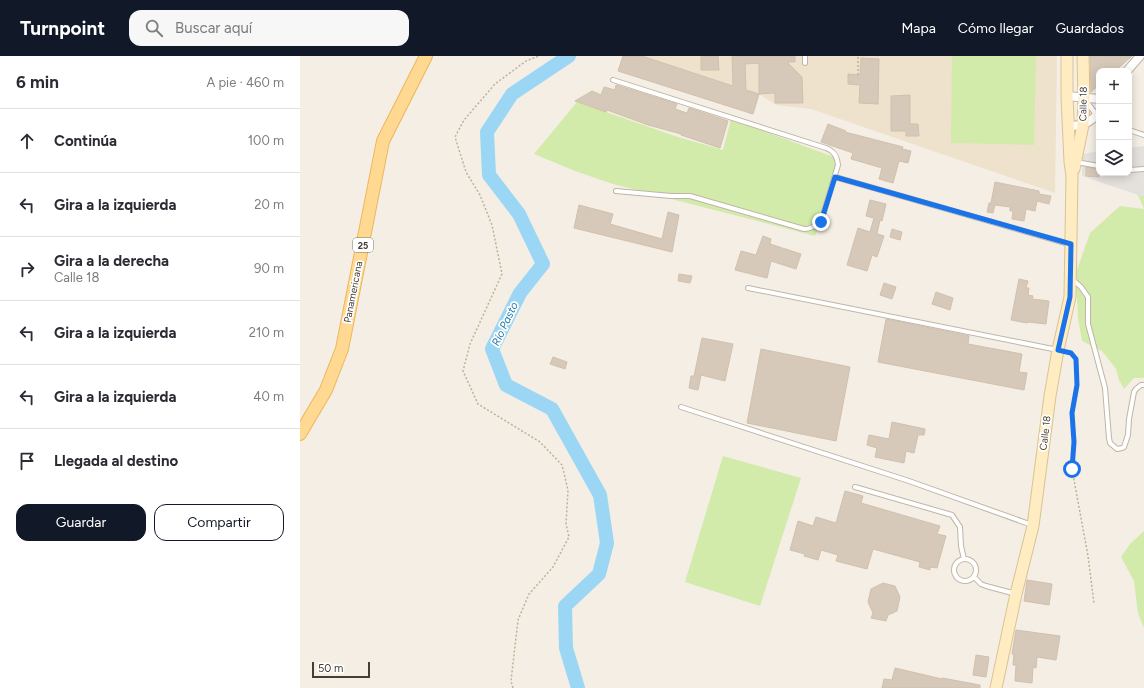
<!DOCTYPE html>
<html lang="es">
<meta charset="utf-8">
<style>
body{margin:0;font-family:Figtree,sans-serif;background:#f7f7f7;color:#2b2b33}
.controls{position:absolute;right:12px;top:12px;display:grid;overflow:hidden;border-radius:8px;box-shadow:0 2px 10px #0003}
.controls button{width:36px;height:36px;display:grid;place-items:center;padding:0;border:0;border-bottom:1px solid #e1e1e2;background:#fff;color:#2b2b33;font:20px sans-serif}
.scale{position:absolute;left:12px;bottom:10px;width:58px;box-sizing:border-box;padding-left:4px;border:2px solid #463e34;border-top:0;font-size:11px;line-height:14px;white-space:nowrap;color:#463e34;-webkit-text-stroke:3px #fff;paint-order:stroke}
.stop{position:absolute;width:12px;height:12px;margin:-9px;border:3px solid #1a73e8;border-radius:50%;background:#fff}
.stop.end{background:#1a73e8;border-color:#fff;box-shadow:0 1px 4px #0008}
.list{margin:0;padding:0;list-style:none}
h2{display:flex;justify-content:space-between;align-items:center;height:52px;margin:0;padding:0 16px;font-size:17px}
h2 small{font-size:13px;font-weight:400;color:#7c7c81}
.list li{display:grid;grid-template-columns:26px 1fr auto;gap:12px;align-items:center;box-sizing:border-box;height:64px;padding:0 16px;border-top:1px solid #e1e1e2}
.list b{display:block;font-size:15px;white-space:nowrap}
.list p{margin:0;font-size:13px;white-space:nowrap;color:#7c7c81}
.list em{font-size:13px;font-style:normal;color:#7c7c81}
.actions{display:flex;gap:8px;padding:12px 16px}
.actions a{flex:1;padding:9px 0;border:1px solid #111827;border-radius:12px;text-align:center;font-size:14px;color:#111827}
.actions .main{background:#111827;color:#fff}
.icon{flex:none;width:22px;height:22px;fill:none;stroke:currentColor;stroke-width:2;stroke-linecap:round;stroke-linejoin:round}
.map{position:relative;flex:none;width:844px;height:632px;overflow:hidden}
header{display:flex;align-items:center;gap:24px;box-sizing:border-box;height:56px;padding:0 20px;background:#111827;color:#fff}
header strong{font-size:19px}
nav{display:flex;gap:22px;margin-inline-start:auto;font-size:14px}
.search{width:280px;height:36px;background:#f7f7f7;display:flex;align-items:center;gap:10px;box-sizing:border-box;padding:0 14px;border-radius:12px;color:#7c7c81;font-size:15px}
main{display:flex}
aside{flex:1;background:#fff}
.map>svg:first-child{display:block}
</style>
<header>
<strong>Turnpoint</strong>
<div class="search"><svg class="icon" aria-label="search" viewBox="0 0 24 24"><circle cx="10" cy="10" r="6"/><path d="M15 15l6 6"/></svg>Buscar aquí</div>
<nav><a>Mapa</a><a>Cómo llegar</a><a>Guardados</a></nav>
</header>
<main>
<aside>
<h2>6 min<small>A pie · 460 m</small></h2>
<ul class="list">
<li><svg class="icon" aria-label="ahead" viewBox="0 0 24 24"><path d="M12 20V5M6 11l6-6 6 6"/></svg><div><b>Continúa</b></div><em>100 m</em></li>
<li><svg class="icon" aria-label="left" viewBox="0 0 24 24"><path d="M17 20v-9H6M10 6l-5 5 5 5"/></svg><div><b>Gira a la izquierda</b></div><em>20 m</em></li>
<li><svg class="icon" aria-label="right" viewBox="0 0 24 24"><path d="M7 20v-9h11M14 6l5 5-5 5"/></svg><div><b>Gira a la derecha</b><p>Calle 18</p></div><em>90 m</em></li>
<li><svg class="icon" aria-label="left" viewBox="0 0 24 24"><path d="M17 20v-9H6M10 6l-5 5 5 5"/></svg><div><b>Gira a la izquierda</b></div><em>210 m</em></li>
<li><svg class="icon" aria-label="left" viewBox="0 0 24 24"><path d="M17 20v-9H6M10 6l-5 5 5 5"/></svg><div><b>Gira a la izquierda</b></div><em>40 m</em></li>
<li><svg class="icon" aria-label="arrive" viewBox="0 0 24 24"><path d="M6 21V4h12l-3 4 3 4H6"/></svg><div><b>Llegada al destino</b></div></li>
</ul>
<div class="actions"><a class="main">Guardar</a><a>Compartir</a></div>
</aside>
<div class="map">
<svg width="844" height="632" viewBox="0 0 844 632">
<rect width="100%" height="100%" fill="#f4eee4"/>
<polygon fill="#eee2cd" points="342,0 757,0 755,137 511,53 476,49 459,38"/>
<g fill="#d2ebaa">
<polygon points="652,0 736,0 734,89 651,87"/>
<polygon points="277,46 378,81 423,94 431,63 534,101 538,122 515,180 313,128 275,115 234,98"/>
<polygon points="838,139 844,140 844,322 834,322 824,333 819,324 816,313 802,295 782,285 778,262 776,217 790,177 820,150 844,153"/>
<polygon points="423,400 501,422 460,550 385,526"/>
<polygon points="844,475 844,572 838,557 834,525 821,501 830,488"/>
</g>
<polygon fill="#e4e1dd" points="844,90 844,140 838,139 782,120 782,98 799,95 799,117 829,117 829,92"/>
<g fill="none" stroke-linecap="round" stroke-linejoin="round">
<polyline stroke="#9bd7f5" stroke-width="14" points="269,0 212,38 187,76 189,119 219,158 243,208 220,237 192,293 206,329 252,353 300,439 307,487 299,518 265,550 266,592 278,632"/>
</g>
<g fill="#d6c9b9" stroke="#d1c0ac" fill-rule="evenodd">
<path d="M323 0H342L433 30 432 0H495V6H487L502 21 503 47H475V37L459 38 453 58 318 15ZM459 7V38L446 34 445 8Z"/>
<polygon points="401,0 418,0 419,14 401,14"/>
<polygon points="790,0 832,0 815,15 799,15 799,29 791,36"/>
<polygon points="561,2 579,3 578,48 559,47 560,29 548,28 548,18 560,19"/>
<polygon points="316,29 377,48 375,53 387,57 389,52 428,65 420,92 381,79 381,78 348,69 307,54 306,56 275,45 292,35 301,39 304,31 315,34"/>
<polygon points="610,39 610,68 618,68 619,80 606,80 606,75 591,75 591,40"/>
<polygon points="528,68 546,75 545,76 603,91 602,93 611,95 608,107 599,105 593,127 579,123 582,112 551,103 553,97 521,86"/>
<polygon points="786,111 799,113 799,121 786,120"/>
<polygon points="695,126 739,135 739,138 751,140 749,148 737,145 735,155 726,153 724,165 712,163 713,155 710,155 710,151 695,149 693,157 687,156 689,147 691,147"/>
<polygon points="570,144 586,148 582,165 580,164 577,178 584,180 577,201 572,199 567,215 547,209 558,172 570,176 574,162 566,160"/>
<polygon points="279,149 313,158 310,168 362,183 368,156 379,159 372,196 274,172"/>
<polygon points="592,173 602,176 600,184 590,181"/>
<polygon points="463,180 471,183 470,188 501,198 496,213 471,205 467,222 435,214 441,195 456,199"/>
<polygon points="379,218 392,220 390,227 378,225"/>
<polygon points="719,223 728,225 726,232 729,232 728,239 733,240 732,243 749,245 746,268 728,266 727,267 711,264"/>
<polygon points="584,227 596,231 592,243 580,239"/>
<polygon points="636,236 653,242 650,254 632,248"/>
<polygon points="586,263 669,280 668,288 722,298 719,316 727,317 724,334 578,306"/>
<polygon points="402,282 433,288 425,325 401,319 398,334 389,332 391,320 394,320"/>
<polygon points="461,293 550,311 536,385 447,367"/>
<polygon points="253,301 267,306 265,313 250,308"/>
<polygon points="592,366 625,373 624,379 618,379 614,397 606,395 604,407 575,401 577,392 567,389 569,379 589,383"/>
<polygon points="545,435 563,440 561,447 640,470 637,478 646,480 637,512 630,511 630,514 619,511 620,506 573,493 567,513 536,505 538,499 521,494 518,504 504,500 505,498 490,494 498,465 513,470 516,461 536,467"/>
<polygon points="727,524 752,528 749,549 724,545"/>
<polygon points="583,527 595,530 600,541 597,555 588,559 586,565 571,562 573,557 568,546 571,533"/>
<polygon points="716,574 760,580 756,604 737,601 736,612 733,611 732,627 715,625 716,609 713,609 714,598 712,598"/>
<polygon points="676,599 689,601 686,621 673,619"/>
<polygon points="595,612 642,623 642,622 680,629 680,632 582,632 584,623 592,624"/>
</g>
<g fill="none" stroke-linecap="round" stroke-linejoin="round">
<defs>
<g id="lane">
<polyline points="505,0 505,7"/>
<path d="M313 24 526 92C534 95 537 100 538 109L521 166C516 170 511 173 504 173L390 140H371L316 135"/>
<polyline points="787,46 797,60"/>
<polyline points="829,74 844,79"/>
<polyline points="776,106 799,110"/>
<polyline points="829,114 844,113"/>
<polyline points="535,121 769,188"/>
<polyline points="772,223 781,231 788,241 788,268 805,332 809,382 810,387 817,393 822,392 824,391 828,379 829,363 834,336 836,333 841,329 844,329"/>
<polyline points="448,232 758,294"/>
<polyline points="381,351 609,425 732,469"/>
<polyline points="555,431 652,459 660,471 661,490 664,503"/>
<circle cx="665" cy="514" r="11"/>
<polyline points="674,521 681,528 686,530 716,538"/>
</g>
<g id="street">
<polyline points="827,15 840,0"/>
<polyline points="767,40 799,43"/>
<path d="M768 70C781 70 791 67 799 56"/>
</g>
<g id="secondary">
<polyline points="774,113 783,69 784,43 783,0"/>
<polyline points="696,632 716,538 733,470 750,340 758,294 770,241 772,120 770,106 767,40 767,0"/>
</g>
<polyline id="primary" points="0,378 26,334 42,293 83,85 126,0"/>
</defs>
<use href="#lane" stroke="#c0b5a6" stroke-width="6"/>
<use href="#street" stroke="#c0b5a6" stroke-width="10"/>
<use href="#secondary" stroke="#dac392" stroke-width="13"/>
<use href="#primary" stroke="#ecb65a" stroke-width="14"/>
<g stroke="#c2b096" stroke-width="1.5" stroke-dasharray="2 2" stroke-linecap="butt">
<polyline points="558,19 558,0"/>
<polyline points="767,296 771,297 776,303 777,329 772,357 774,386 772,413 788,500 794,547"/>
<polyline points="213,632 211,625 218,564 229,538 253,511 269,481 266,468 268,434 262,409 240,386 178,348 163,315 170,288 202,218 192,169 180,139 166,116 155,81 164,64 195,28 226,5 239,0"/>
</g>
<use href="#lane" stroke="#fff" stroke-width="4"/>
<use href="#street" stroke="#fff" stroke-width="8"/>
<use href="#secondary" stroke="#ffecc3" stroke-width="11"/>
<use href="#primary" stroke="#ffd992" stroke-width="12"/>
</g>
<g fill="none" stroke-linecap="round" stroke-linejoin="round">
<polyline stroke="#1a73e8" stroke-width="5" points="521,166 535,121 771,188 770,241 758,294 771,297 776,303 777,329 772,357 774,386 772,413"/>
</g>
<g text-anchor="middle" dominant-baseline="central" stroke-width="3.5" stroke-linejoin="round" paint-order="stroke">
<rect fill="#fff" stroke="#7e7871" stroke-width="1" x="53" y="182" width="20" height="14" rx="3"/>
<g font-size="9" font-weight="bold" fill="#463e34">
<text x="63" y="189">25</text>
</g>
<g font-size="10" fill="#463e34" stroke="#fff">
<text transform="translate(783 48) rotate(-89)">Calle 18</text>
<text transform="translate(53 236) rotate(-79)">Panamericana</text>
<text transform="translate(745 377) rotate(-83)">Calle 18</text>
</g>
<g font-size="11" font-style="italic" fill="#2379a9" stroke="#fff">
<text transform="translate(205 268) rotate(-65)">Río Pasto</text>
</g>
</g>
</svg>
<div class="controls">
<button>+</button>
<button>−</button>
<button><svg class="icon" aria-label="layers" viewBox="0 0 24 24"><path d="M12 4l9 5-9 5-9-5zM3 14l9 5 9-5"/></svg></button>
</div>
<div class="scale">50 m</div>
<div class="stop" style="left:772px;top:413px"></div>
<div class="stop end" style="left:521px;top:166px"></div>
</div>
</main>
